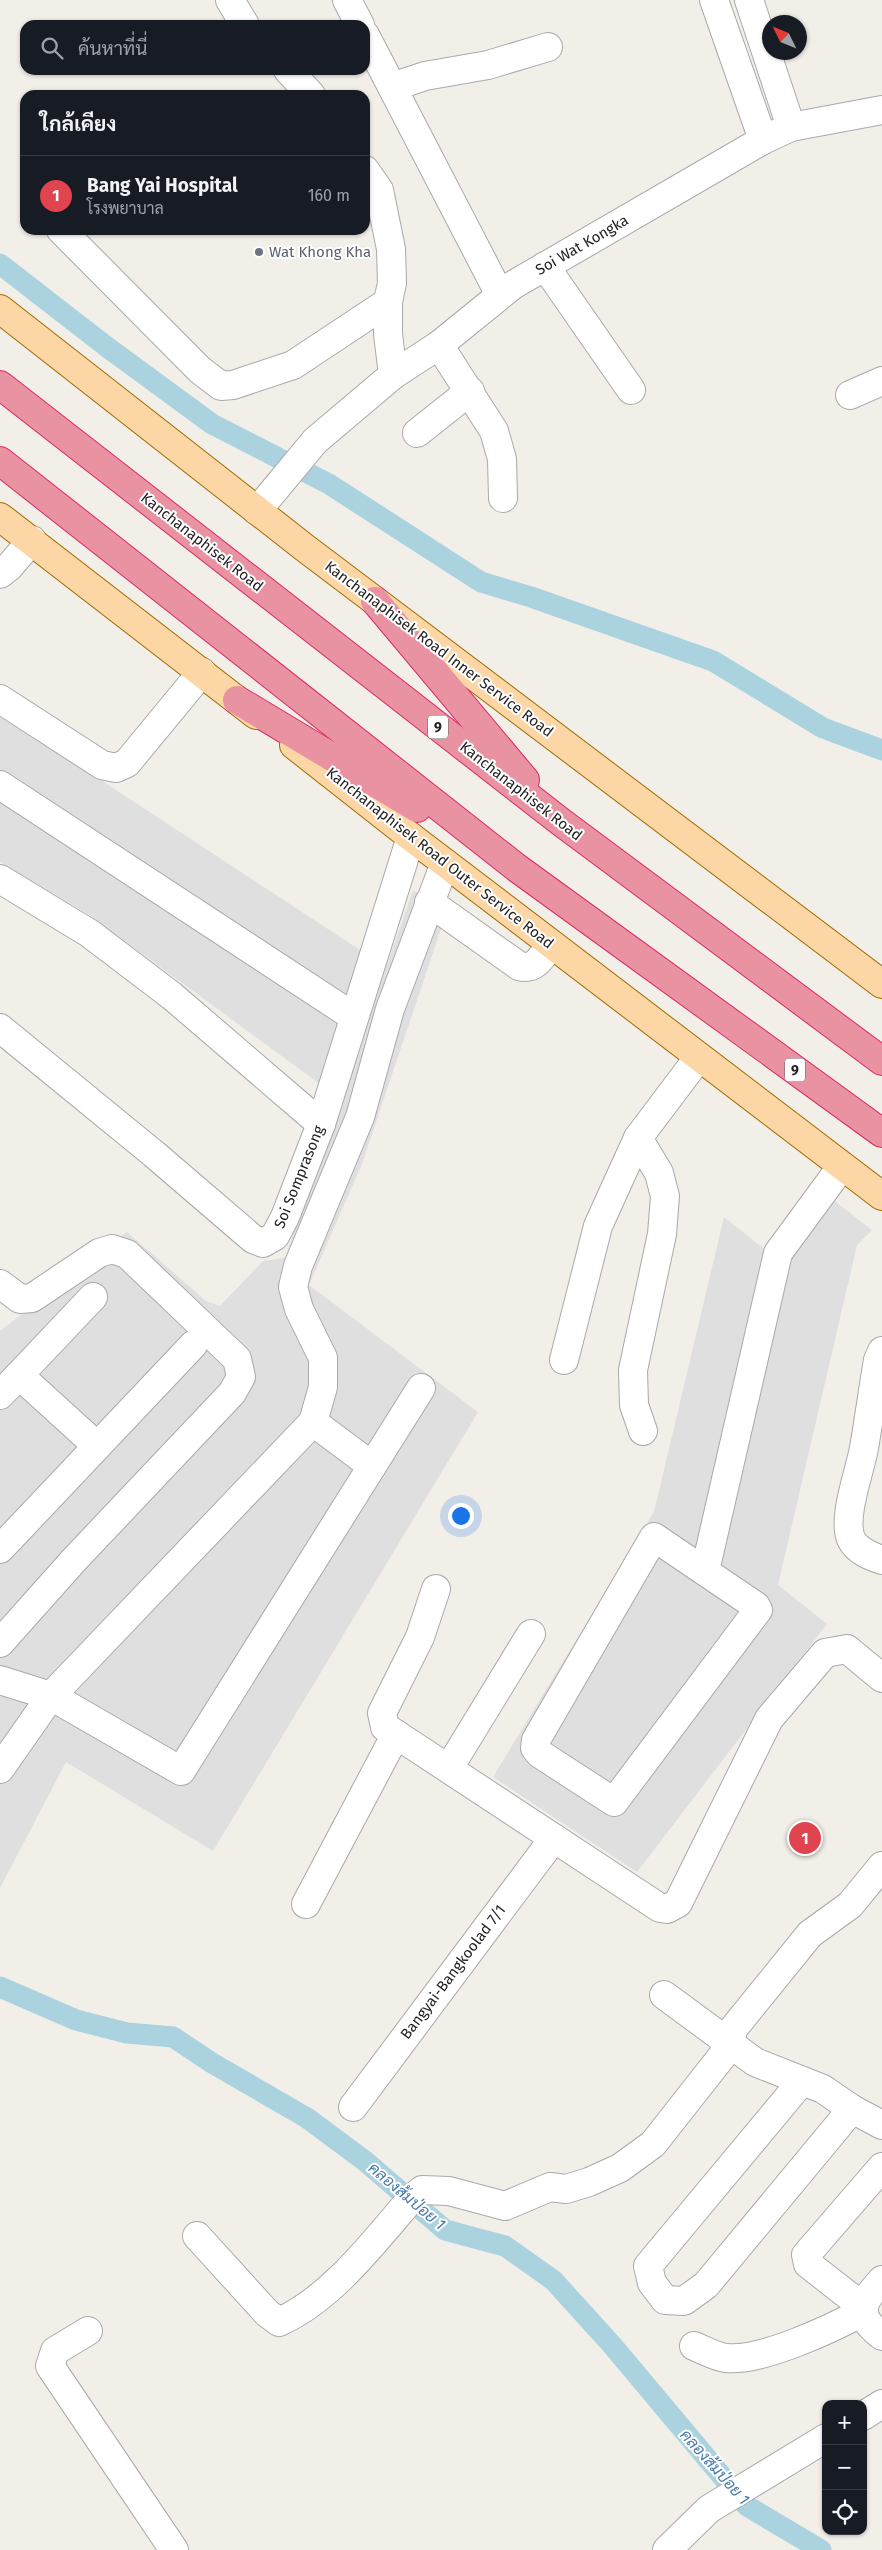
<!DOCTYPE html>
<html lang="th">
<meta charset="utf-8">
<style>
body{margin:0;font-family:"Fira Sans",Sarabun,sans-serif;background:#20242c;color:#f1f3f6}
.controls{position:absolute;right:15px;bottom:15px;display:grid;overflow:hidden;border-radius:10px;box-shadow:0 1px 4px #0004}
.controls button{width:45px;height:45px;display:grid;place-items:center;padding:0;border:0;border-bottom:1px solid #363941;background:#171b24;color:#f1f3f6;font:25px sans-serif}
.compass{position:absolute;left:762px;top:15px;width:45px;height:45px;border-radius:50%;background:#171b24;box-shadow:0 1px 4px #0004;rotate:313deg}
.you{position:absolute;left:460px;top:1515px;width:18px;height:18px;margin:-12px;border:4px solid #fff;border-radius:50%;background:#1a73e8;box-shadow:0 0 0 8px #1a73e833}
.badge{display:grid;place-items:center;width:32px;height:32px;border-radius:50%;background:#2563eb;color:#fff;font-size:16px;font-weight:700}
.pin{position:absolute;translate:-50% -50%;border:2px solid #fff;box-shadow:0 1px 5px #0006}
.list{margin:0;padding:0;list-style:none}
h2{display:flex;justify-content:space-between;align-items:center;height:65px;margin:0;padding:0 20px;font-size:21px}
h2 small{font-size:16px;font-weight:400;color:#9ea1a6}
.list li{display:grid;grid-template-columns:32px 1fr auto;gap:15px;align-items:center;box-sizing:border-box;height:80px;padding:0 20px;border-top:1px solid #363941}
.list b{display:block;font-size:19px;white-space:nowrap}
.list p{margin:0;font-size:16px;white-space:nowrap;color:#9ea1a6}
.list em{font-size:16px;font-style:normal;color:#9ea1a6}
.icon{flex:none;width:28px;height:28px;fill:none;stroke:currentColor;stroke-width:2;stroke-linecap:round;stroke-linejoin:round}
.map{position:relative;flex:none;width:882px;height:2550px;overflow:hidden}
.search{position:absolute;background:#171b24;box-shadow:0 1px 4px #0004;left:20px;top:20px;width:350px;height:55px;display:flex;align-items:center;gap:12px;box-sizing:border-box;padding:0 18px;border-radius:15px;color:#9ea1a6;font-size:19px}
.panel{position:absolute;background:#171b24;box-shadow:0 1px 4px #0004;left:20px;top:90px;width:350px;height:145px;border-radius:15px}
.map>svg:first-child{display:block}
</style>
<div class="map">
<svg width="882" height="2550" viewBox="0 0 882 2550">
<rect width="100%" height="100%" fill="#f2efe9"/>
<g fill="#e0dfdf">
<polygon points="0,714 363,952 324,1087 88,914 0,862"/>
<polygon points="413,890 446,914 362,1164 309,1285 478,1412 213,1851 66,1762 0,1888 0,1331 127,1232 206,1301 220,1306 263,1261 285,1258"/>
<polygon points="814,1185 872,1230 857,1245 778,1585 827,1624 637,1872 493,1777 654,1512 724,1217 764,1249"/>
</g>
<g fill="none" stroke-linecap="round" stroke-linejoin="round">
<g stroke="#aad3df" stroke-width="21">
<polyline points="0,264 107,347 212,424 329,484 481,582 531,597 713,661 823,728 882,750"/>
<polyline points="0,1987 76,2020 127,2033 173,2037 212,2063 307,2118 365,2161 445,2230 505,2246 553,2280 612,2345 747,2506 821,2550"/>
</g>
<defs>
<g id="minor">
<polyline points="230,0 245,25"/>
<polyline points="347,0 360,25"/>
<polyline points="714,0 763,140"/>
<polyline points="749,0 791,127"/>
<polyline points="365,35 500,295"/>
<polyline points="288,70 311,95"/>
<polyline points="392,87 425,76 488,65 548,47"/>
<polyline points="365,170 379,190 391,249 392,283 388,302 388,334 393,375"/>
<polyline points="61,230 200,370 221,386 233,385 293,365 388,302"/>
<polyline points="545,266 631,390"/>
<polyline points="439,345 494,431 502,459 503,498"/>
<polyline points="850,395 882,381"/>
<polyline points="417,433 470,391"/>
<polyline points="257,511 315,441 393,375 439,345 513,285 763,140 791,127 882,110"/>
<polyline points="0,574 9,567 32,540"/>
<polyline points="0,699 102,765 116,768 127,763 202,672"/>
<polyline points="0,785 354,1017"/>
<polyline points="0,879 89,933 172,996 321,1124"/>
<path d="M429 902 519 966C536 971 542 956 551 944"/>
<polyline points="0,1028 154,1154 253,1239 263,1243 275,1236 285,1217 321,1124 411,837"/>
<polyline points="638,1138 659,1173 665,1196 662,1234 633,1370 634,1405 643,1431"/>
<polyline points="0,1284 20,1299 32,1298 99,1253 112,1249 127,1254 237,1359 241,1377 232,1393 74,1560 0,1643"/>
<path d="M882 1351 878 1360C873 1389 869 1419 864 1448 860 1471 842 1517 851 1539 857 1551 870 1556 882 1560"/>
<polyline points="564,1360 598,1226 638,1138 699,1057"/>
<polyline points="19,1375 97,1446"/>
<polyline points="0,1395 93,1297"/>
<polyline points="313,1422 372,1466"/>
<polygon points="654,1537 756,1606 758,1610 614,1802 540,1754 535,1748 536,1740"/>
<polyline points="0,1549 193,1345"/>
<polyline points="705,1571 778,1253 842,1166"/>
<polyline points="436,1589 420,1637 382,1713 385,1727 660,1908 667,1909 678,1903 769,1719 825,1653 847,1649 882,1678"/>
<polyline points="0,1680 51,1696 181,1771 421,1388"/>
<polyline points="449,1768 531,1634"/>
<polyline points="0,1769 51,1696 313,1422 323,1387 323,1358 299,1309 293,1287 298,1266 360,1117 390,1009 445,863"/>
<polyline points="306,1904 396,1734"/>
<polyline points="664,1995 755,2062 823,2089 852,2109 882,2125"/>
<polyline points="802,2081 648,2266 652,2283 665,2300 684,2301 706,2285 852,2109"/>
<polyline points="353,2107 554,1838"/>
<path d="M197 2236 267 2313 279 2322C331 2299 374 2242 411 2199L422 2190 449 2191 505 2206 550 2187 566 2189 589 2182 620 2168 653 2144 723 2055 730 2044 733 2029 810 1934 850 1905 882 1866"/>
<path d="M882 2280C861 2303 854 2314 882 2336"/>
<polyline points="863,2307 808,2264 806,2255 882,2167"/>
<polyline points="88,2331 55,2351 50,2366 174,2550"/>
<path d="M694 2346C704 2350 716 2357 726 2358 761 2362 833 2328 864 2311"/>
<polyline points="863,2416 882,2404"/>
<polyline points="667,2550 709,2509 826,2438"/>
</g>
<g id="major">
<polyline points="0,309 305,548 882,984"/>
<polyline points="0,517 256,715"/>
<polyline points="294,745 411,837 882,1196"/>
</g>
<g id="highway">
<polyline points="0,385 561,822 882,1061"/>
<polyline points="0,461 517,868 882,1133"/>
<polyline points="375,601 525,780"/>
<polyline points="237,700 417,808"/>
</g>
</defs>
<use href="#minor" stroke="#a9a9a9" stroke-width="30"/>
<use href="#major" stroke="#a06b00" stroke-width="30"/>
<use href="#highway" stroke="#dc2a67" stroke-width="30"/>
<use href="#minor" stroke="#fff" stroke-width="28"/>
<use href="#major" stroke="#fcd6a4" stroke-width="28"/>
<use href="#highway" stroke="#e892a2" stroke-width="28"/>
</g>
<circle fill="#6b7280" stroke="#fff" stroke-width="2" cx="259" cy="252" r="5"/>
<g text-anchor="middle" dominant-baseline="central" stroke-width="4" stroke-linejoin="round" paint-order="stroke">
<g fill="#fff" stroke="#646464" stroke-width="1">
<rect x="428" y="715.5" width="20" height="23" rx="4"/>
<rect x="785" y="1058.5" width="20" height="23" rx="4"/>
</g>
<g font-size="14" font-weight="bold" fill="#222">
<text x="438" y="727">9</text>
<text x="795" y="1070">9</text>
</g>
<g font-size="15" fill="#222" stroke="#fff">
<text transform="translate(582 245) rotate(-30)">Soi Wat Kongka</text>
<text transform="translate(202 542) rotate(38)">Kanchanaphisek Road</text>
<text transform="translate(439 649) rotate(37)">Kanchanaphisek Road Inner Service Road</text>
<text transform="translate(521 791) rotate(38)">Kanchanaphisek Road</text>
<text transform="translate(440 858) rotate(38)">Kanchanaphisek Road Outer Service Road</text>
<text transform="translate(299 1177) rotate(-68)">Soi Somprasong</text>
<text transform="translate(453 1972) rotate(-53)">Bangyai-Bangkoolad 7/1</text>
</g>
<g font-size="15" fill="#5b616d" stroke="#fff" text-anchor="start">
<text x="269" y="252">Wat Khong Kha</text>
</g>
<g font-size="16" font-style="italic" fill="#4a7aab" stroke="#fff">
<text transform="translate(407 2196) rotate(40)">คลองส้มป่อย 1</text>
<text transform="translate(715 2467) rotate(48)">คลองส้มป่อย 1</text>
</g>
</g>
</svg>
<div class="controls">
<button>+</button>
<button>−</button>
<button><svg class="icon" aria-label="locate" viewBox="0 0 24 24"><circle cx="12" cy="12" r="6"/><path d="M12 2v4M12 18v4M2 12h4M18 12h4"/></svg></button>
</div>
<svg class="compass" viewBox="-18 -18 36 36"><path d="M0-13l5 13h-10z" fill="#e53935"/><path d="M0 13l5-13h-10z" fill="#9ea1a6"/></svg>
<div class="you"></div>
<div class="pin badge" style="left:805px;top:1838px;background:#e0444e">1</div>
<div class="search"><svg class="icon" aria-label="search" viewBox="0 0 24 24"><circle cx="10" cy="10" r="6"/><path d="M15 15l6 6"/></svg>ค้นหาที่นี่</div>
<section class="panel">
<h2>ใกล้เคียง<small></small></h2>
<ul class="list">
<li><span class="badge" style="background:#e0444e">1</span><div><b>Bang Yai Hospital</b><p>โรงพยาบาล</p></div><em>160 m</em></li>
</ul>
</section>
</div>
